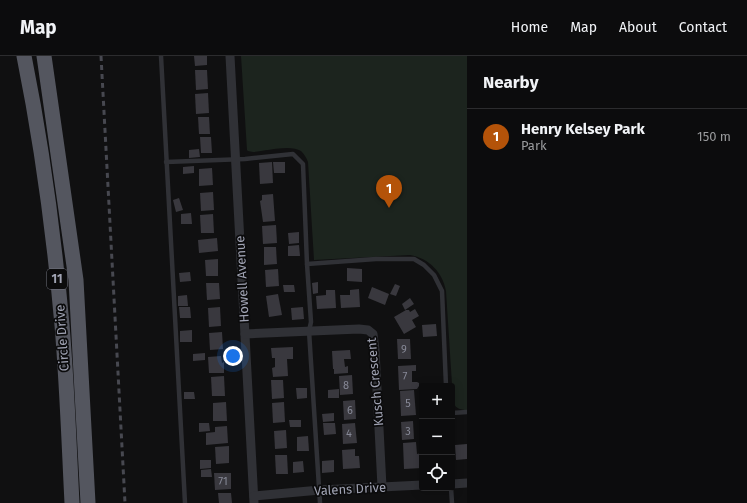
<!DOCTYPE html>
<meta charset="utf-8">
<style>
body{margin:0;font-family:"Fira Sans",sans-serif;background:#1a1a1b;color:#f1f3f6}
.controls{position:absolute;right:12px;bottom:12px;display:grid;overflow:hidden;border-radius:4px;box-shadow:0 2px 10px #0003}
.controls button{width:36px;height:36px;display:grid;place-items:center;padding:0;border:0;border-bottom:1px solid #2c2c2e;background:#0c0c0d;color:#f1f3f6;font:20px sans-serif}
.you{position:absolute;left:233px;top:300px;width:14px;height:14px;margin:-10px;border:3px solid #fff;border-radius:50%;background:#1a73e8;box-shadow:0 0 0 6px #1a73e833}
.badge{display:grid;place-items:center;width:26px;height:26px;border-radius:50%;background:#b45309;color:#fff;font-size:13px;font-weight:700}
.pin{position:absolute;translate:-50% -33px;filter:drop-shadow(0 1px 2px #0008)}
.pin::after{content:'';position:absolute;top:21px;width:14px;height:12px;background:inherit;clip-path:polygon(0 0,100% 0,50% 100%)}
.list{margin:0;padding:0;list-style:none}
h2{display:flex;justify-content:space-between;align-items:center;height:52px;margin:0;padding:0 16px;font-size:17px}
h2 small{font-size:13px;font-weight:400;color:#9a9b9d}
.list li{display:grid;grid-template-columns:26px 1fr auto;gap:12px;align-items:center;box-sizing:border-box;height:56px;padding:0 16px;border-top:1px solid #2c2c2e}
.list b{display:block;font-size:15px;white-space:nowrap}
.list p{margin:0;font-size:13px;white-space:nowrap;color:#9a9b9d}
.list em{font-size:13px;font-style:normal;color:#9a9b9d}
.icon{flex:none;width:22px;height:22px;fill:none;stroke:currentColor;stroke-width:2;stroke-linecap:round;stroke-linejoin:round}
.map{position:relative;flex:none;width:467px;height:447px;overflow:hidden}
header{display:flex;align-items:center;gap:24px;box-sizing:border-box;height:56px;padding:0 20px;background:#0c0c0d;border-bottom:1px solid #2c2c2e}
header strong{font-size:19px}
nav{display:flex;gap:22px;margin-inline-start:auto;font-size:14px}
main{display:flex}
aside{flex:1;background:#0c0c0d}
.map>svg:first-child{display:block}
</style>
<header>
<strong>Map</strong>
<nav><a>Home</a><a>Map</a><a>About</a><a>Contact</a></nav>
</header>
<main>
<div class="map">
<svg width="467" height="447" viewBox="0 0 467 447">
<rect width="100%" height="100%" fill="#101011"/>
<path fill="#1c241e" d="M241 0H467V354C460 354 454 352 453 344L446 235C443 217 429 202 410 199L314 204 308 106C306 101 304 98 301 95 291 88 265 95 253 96L248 95 247 94Z"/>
<g fill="#39383e">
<polygon points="194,0 207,0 207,9 195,10"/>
<polygon points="195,14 207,14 208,33 196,34"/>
<polygon points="208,37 209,57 196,58 195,38"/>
<polygon points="198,61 209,61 210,78 199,78"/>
<polygon points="200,81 211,81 212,97 201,97"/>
<polygon points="199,93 200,101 189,102 189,94"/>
<polygon points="272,106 273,127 260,128 259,107"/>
<polygon points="273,106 285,106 285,117 274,117"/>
<polygon points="194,110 194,117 183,118 183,111"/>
<polygon points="212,112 213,129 199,130 199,113"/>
<polygon points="213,136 214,154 201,155 200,137"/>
<polygon points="273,138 275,165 263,166 260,145 262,144 262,139"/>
<polygon points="179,142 183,154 176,156 173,144"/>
<polygon points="191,157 192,168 181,168 181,158"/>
<polygon points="213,158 214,177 201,177 200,159"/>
<polygon points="276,169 277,187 263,188 262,170"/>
<polygon points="299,176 299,187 289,188 288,177"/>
<polygon points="217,182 218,195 199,197 198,184"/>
<polygon points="299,189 300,200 288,200 288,190"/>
<polygon points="264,191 276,191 277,208 264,209"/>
<polygon points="218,203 218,220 206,220 205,204"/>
<polygon points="347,212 362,213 362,226 347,225"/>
<polygon points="278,213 279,230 266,231 265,214"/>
<polygon points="190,216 191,225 180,226 179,217"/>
<polygon points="318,226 318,237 313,238 312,227"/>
<polygon points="206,227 219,227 220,243 207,244"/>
<polygon points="395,228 400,230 396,240 390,238"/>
<polygon points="283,229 294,229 295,236 284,236"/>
<polygon points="372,231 389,238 385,249 368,242"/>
<polygon points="359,233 360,251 341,252 340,239 350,239 350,234"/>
<polygon points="326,234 335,234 336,252 317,253 316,240 326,239"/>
<polygon points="278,238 282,259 269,261 266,240"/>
<polygon points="187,239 188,250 178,250 178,240"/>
<polygon points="410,242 414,248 405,254 402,248"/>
<polygon points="179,251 190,251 191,262 180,262"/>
<polygon points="220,251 221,270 209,271 208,252"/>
<polygon points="303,251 304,263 292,264 291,252"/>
<polygon points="415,253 419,260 412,264 416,271 404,278 394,261 406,254 409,254 410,256"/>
<polygon points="436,268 437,280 423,281 422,269"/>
<polygon points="192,274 192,286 180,286 180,275"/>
<polygon points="222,276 223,293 210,294 209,277"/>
<polygon points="397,283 410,283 411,303 398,303"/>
<polygon points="293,291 293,303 287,303 288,320 273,321 272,312 275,311 275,302 272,302 271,292"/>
<polygon points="350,294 351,303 344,303 345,311 348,310 348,317 334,318 334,313 333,313 332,295"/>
<polygon points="205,297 205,304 193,305 193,298"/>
<polygon points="221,300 222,307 224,306 224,317 209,317 208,301"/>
<polygon points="416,309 416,315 412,315 412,326 417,326 419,327 419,330 417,333 399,334 398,310"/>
<polygon points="352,319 353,338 340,339 339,320"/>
<polygon points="224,320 225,340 212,340 211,321"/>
<polygon points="271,324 283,324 284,342 272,343"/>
<polygon points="296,332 307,332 307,342 297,343"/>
<polygon points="339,333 339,342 328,342 328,334"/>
<polygon points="414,334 416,359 401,360 400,335"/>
<polygon points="184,336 194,336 195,343 184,343"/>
<polygon points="355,344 356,363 344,364 343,345"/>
<polygon points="226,346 227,365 213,365 213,347"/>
<polygon points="284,346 285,366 273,367 272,347"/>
<polygon points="334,357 334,365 323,366 322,358"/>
<polygon points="289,364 301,364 301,371 290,371"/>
<polygon points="413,365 414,383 402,384 401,366"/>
<polygon points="199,367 209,367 210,375 199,376"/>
<polygon points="323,367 335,367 336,378 324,379"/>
<polygon points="355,367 357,387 343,388 342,368"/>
<polygon points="227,370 228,387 206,389 206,377 215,376 215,371"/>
<polygon points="286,374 287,392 275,393 274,375"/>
<polygon points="308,380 309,395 297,395 297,381"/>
<polygon points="416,386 417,398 422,397 422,412 404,413 403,387"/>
<polygon points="467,388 467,403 456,404 455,389"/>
<polygon points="229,390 229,407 216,408 215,391"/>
<polygon points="355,393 355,400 359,400 360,412 343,413 342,394"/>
<polygon points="275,399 287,399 288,418 276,418"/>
<polygon points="200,404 211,404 211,412 200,413"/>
<polygon points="334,404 334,416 322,417 322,405"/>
<polygon points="303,405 304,416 293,417 293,406"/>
<polygon points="211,413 212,421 201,421 201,414"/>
<polygon points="214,417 231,417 231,433 215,434"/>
<polygon points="218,437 231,437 232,447 219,447"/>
</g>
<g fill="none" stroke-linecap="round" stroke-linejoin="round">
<g stroke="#303136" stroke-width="4.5">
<polyline points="161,0 185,447"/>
<polyline points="166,106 245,103 293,98 303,108 307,208 311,266 309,275 320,447"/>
<polyline points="307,208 376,203 414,203 424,209 434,219 442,235 446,330"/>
<polyline points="452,357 467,356"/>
<polyline points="451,432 452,447"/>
</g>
<g stroke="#303136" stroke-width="9">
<polyline points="230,0 254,447"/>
<polyline points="245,278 359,273 368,274 373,278 375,294 382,431"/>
<polyline points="452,428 467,427"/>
<polyline points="254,440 320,434 422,429"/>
</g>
<g stroke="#54565f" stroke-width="15">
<path d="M24 0C42 89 54 179 62 269 67 328 69 388 72 447"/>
<polyline points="44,0 76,224 88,447"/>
</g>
<polyline stroke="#474850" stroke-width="3" stroke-dasharray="5 4" stroke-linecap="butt" points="101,0 125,447"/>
</g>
<g text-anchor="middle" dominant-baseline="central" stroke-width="3.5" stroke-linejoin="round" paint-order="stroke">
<g font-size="11" fill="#868896">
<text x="404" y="293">9</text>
<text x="405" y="320">7</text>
<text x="346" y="329">8</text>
<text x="408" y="347">5</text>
<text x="350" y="354">6</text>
<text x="408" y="375">3</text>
<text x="349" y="377">4</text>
<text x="223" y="425">71</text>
</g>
<rect fill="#0b0b0c" stroke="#737581" stroke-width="1" x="47" y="213" width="20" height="20" rx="3"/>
<g font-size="12" font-weight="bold" fill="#a0a3b3">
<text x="57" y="223">11</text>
</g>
<g font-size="13" fill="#a0a3b3" stroke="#0b0b0c">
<text transform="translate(242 223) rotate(-93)">Howell Avenue</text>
<text transform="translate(62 282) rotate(-94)">Circle Drive</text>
<text transform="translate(375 326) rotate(-95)">Kusch Crescent</text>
<text transform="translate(350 433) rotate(-3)">Valens Drive</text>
</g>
</g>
</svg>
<div class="controls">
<button>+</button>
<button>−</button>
<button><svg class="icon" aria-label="locate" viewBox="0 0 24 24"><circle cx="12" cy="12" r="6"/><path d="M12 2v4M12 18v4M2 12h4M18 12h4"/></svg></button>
</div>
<div class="you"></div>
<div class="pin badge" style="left:389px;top:152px">1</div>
</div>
<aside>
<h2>Nearby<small></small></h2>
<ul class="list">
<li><span class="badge">1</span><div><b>Henry Kelsey Park</b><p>Park</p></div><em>150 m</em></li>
</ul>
</aside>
</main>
